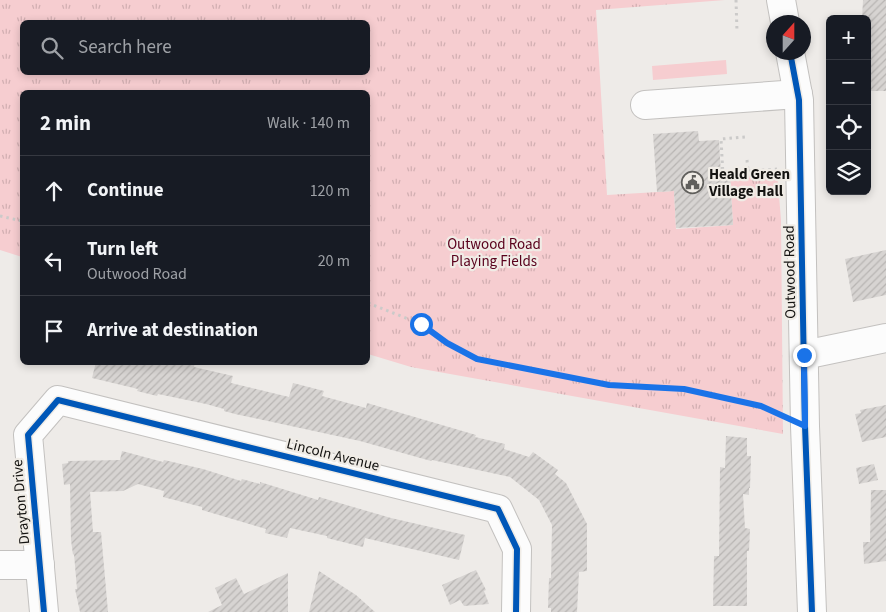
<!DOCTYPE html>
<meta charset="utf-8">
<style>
body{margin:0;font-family:"Source Sans 3",sans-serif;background:#20242c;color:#f1f3f6}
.controls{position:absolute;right:15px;top:15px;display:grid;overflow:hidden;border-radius:8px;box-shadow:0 2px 8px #0003}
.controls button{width:45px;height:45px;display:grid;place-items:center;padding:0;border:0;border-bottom:1px solid #363941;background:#171b24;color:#f1f3f6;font:25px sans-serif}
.compass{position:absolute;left:766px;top:15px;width:45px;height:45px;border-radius:50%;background:#171b24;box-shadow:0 2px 8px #0003;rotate:21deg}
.stop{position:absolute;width:15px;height:15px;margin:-11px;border:4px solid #1a73e8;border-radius:50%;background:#fff}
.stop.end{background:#1a73e8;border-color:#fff;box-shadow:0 1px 5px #0008}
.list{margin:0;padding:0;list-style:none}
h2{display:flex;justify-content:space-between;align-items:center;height:65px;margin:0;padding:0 20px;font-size:21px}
h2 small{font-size:16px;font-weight:400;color:#9ea1a6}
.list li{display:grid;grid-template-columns:32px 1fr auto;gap:15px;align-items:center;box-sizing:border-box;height:70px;padding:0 20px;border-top:1px solid #363941}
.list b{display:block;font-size:19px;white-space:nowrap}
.list p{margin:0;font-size:16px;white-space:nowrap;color:#9ea1a6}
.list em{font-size:16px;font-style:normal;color:#9ea1a6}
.icon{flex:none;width:28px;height:28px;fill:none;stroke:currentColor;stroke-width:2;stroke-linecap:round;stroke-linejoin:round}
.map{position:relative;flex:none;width:886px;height:612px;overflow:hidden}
.search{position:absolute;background:#171b24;box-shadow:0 2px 8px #0003;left:20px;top:20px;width:350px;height:55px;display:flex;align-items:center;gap:12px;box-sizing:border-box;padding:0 18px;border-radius:8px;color:#9ea1a6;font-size:19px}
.panel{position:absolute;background:#171b24;box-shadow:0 2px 8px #0003;left:20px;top:90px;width:350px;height:275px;border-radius:8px}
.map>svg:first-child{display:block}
</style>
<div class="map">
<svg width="886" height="612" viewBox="0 0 886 612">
<defs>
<pattern id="park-tufts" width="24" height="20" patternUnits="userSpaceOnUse" patternTransform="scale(1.25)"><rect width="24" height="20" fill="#f6cdd0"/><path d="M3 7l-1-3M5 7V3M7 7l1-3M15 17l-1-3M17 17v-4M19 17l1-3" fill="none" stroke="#d2afb2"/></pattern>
<pattern id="building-hatch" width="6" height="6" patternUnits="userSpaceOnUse" patternTransform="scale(1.25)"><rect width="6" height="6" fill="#d7d4d2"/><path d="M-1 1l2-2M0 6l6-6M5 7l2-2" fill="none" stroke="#b8b5b3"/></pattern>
</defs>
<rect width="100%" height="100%" fill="#eeebe8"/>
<polygon fill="#f6cdd0" points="726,60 727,74 653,80 652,66"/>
<path fill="url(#park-tufts)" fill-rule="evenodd" d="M0 0H725L596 10 607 195 674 191 676 229 733 225 730 175 777 171 781 220 783 434 411 367 368 354V92H22V257L0 250ZM22 22H368V72H22Z"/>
<g fill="url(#building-hatch)">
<polygon points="863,0 886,0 886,91 867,91 867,19 862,19"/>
<polygon points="698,131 699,141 719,140 721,176 730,175 733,225 676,228 674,191 657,192 653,134"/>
<polygon points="886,250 886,295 853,302 845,259"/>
<polygon points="96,362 195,362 194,367 233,376 231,383 289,397 293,383 324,391 322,396 366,408 367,403 476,435 475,437 505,444 504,449 529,457 533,452 558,470 555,474 566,483 587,524 587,571 579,572 577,612 551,612 551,608 548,608 549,578 551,578 552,525 539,500 510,477 432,460 431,461 360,441 235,414 224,411 224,409 206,404 158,394 157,396 137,391 138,389 92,378"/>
<polygon points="886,405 886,437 862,442 855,414 861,413 860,410"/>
<polygon points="726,436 747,438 747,456 751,456 750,488 749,488 749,495 743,494 745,528 750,529 749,551 747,551 747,606 713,606 714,556 719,556 720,467 725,468"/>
<polygon points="122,451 163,462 164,460 203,469 241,481 242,479 260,484 260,482 318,500 319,497 391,518 465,535 459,560 365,538 363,547 327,538 327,536 290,528 287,538 265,533 266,529 202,510 202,507 163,497 164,491 138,484 123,491 90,492 93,532 101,532 108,612 80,612 75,589 77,589 74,554 73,555 71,540 70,484 64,485 62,464 68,463 68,461 120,460"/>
<polygon points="874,464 878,480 859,484 856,468"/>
<polygon points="871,490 886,490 886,561 864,564 863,542 870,542"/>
<polygon points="476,570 486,590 484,591 489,604 464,606 460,600 450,605 442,585"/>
<polygon points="319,571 356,595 375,612 309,612"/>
<polygon points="288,573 288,612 208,612 222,605 215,588 236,578 244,594"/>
</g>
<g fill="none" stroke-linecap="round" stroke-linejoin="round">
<defs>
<g id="minor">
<polyline points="781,0 785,22"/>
<polyline points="790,52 799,100 805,426 812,612"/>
<polyline points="645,105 798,94"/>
<polyline points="804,355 886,338"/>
<polyline points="0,565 40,565"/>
<polyline points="44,612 28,435 58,400 498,509 517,549 516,612"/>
</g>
</defs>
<use href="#minor" stroke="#c3c1bf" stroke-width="30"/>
<g stroke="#cbcac9" stroke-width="3" stroke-dasharray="2.5 4" stroke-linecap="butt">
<polyline points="736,0 737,32"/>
<polyline points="747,160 748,171"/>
<polyline points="723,173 777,169"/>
<polyline points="723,176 721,139 745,137"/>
<polyline points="0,216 22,221"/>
<polyline points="368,303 421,324 447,343 477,359 609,385 643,386 684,389 761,407 781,415"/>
</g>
<use href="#minor" stroke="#fcfcfc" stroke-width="28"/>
<defs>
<g id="cycleway">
<polyline points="790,52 799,100 805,426 812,612"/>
<polyline points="44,612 28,435 58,400 498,509 517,549 516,612"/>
</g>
</defs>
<use href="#cycleway" stroke="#f0ece6" stroke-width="9"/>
<use href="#cycleway" stroke="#0057b8" stroke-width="6"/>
</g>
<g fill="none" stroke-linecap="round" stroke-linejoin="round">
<polyline stroke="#1a73e8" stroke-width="6" points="421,324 447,343 477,359 609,385 684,389 761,406 805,426 804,355"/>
</g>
<defs>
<symbol id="civic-ring" viewBox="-11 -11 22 22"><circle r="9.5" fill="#f0ece6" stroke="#605f5c" stroke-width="1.5"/><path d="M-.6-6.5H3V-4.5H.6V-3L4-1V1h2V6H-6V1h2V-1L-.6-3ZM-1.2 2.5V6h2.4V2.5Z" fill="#605f5c"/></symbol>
</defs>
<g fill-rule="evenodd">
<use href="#civic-ring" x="680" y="170" width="25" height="25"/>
</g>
<g text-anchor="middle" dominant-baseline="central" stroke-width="4.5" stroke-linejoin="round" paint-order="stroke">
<g font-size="15" font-weight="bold" fill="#141311" stroke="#f0ece6" text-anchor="start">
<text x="709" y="174">Heald Green<tspan x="709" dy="17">Village Hall</tspan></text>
</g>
<g font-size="15" fill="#59011c" stroke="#f0ece6">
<text x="494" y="244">Outwood Road<tspan x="494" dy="17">Playing Fields</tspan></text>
</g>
<g font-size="15" fill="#141311" stroke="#f0ece6">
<text transform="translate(790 272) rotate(-91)">Outwood Road</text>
<text transform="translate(333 455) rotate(14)">Lincoln Avenue</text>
<text transform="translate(21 502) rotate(-95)">Drayton Drive</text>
</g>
</g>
</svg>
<div class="controls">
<button>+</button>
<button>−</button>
<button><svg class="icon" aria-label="locate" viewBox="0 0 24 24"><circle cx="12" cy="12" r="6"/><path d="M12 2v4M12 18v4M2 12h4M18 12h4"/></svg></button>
<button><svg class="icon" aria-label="layers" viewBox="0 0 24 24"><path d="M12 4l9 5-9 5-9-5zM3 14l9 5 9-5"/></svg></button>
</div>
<svg class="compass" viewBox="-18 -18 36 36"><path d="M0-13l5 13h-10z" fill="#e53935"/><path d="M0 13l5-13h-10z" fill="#9ea1a6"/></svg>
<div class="stop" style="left:421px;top:324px"></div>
<div class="stop end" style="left:804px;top:355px"></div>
<div class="search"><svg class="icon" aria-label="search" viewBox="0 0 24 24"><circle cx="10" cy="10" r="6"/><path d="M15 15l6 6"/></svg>Search here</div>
<section class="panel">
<h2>2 min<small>Walk · 140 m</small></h2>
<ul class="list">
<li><svg class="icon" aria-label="ahead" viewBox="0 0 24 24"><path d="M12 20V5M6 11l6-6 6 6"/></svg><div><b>Continue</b></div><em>120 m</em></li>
<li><svg class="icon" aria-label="left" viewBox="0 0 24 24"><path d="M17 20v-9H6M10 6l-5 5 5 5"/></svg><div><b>Turn left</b><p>Outwood Road</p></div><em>20 m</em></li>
<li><svg class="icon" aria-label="arrive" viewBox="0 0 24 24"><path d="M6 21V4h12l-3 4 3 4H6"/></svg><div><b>Arrive at destination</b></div></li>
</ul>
</section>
</div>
